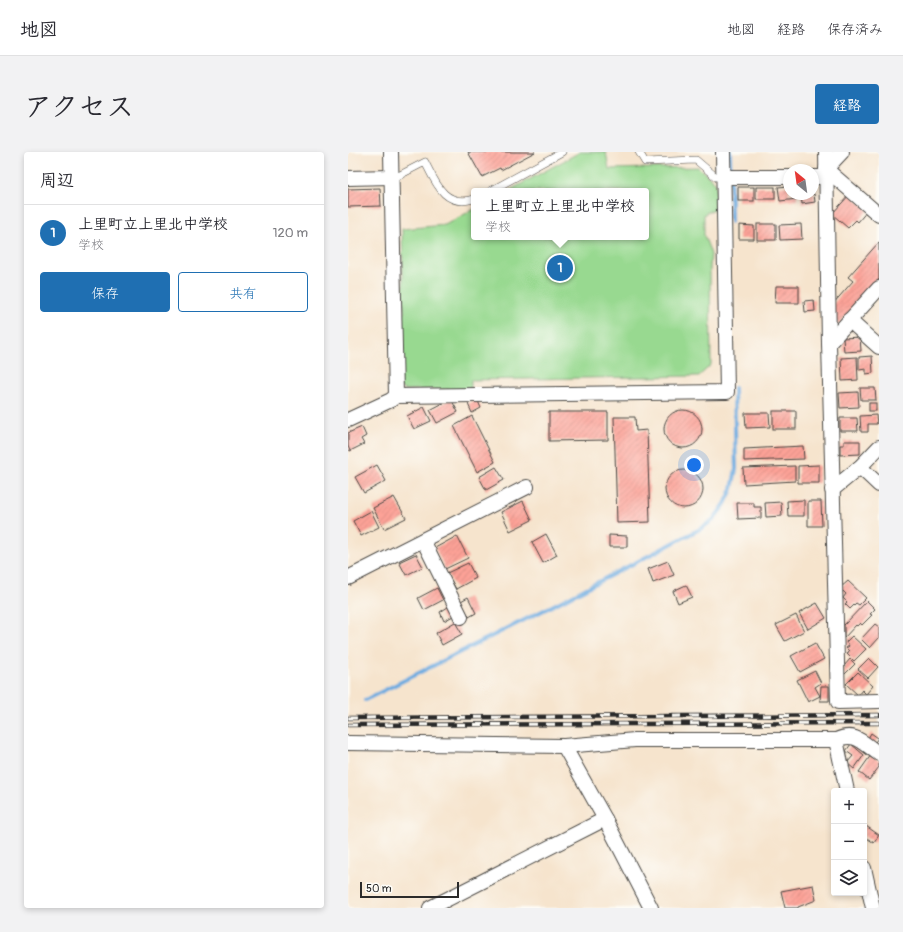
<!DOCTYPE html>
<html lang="ja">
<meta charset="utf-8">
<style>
body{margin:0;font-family:Pangolin,"Klee One",sans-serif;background:#f2f2f3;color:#2b2b33}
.controls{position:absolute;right:12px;bottom:12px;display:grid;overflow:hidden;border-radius:4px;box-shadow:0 2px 6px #0003}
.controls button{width:36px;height:36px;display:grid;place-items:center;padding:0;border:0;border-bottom:1px solid #e1e1e2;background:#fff;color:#2b2b33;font:20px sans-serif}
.compass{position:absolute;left:435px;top:12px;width:36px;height:36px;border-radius:50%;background:#fff;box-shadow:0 2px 6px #0003;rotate:331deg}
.scale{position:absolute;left:12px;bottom:10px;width:99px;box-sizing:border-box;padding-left:4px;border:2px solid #2b2b2b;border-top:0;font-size:11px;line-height:14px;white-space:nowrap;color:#2b2b2b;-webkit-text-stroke:3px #fdfcf7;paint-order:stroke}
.you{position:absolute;left:346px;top:313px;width:14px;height:14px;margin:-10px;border:3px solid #fff;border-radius:50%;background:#1a73e8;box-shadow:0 0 0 6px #1a73e833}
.badge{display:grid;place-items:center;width:26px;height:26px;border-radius:50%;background:#1f6fb2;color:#fff;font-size:13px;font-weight:700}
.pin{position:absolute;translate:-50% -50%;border:2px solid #fff;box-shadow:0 1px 4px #0006}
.popup{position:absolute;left:123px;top:36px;width:178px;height:52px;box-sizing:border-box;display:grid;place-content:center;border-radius:4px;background:#fff;filter:drop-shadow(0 1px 3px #0005);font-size:13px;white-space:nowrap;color:#7c7c81}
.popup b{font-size:15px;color:#2b2b33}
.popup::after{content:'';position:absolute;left:50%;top:100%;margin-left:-8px;border:8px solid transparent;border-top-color:#fff}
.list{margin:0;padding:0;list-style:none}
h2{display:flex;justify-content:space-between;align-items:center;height:52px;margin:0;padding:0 16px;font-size:17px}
h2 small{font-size:13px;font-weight:400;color:#7c7c81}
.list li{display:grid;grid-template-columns:26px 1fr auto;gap:12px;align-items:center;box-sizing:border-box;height:56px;padding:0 16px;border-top:1px solid #e1e1e2}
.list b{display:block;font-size:15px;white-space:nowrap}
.list p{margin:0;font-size:13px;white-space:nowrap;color:#7c7c81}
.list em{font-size:13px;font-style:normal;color:#7c7c81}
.actions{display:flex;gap:8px;padding:12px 16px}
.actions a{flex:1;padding:9px 0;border:1px solid #1f6fb2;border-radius:4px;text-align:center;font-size:14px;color:#1f6fb2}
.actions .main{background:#1f6fb2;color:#fff}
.icon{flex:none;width:22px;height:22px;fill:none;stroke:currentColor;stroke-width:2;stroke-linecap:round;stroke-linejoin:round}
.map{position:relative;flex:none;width:531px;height:756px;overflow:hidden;border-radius:4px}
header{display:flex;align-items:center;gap:24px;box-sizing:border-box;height:56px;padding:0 20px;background:#fff;border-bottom:1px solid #e1e1e2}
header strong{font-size:19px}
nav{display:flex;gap:22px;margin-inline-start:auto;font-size:14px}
.intro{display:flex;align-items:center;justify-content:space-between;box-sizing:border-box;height:96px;padding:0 24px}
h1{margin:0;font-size:28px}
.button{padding:10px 18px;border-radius:4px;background:#1f6fb2;color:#fff;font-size:14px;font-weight:700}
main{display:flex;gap:24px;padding:0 24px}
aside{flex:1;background:#fff;border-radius:4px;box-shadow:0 2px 6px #0003}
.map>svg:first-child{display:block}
</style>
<header>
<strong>地図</strong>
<nav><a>地図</a><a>経路</a><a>保存済み</a></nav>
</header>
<div class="intro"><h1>アクセス</h1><a class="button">経路</a></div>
<main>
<aside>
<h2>周辺<small></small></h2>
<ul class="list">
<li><span class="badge">1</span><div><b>上里町立上里北中学校</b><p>学校</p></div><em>120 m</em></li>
</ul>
<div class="actions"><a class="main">保存</a><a>共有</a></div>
</aside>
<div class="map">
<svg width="531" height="756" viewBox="0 0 531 756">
<defs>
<pattern id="building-hatch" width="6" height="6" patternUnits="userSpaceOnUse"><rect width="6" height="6" fill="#fda297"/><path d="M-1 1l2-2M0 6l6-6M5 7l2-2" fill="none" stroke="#cd847b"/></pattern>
</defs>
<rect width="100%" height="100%" fill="#fdfcf7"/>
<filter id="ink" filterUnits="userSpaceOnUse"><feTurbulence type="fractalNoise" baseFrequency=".025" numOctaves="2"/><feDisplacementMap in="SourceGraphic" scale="8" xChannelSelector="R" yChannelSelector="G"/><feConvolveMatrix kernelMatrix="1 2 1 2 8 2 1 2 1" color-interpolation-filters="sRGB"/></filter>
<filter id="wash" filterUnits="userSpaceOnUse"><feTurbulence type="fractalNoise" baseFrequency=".012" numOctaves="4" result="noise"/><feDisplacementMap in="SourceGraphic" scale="16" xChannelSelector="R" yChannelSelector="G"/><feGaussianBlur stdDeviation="0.9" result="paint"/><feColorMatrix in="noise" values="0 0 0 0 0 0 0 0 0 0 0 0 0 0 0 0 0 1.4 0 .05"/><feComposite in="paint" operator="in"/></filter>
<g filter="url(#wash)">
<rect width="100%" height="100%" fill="#f6e4cd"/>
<polygon fill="#98d990" stroke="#62825e" points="232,0 258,0 261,17 350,15 368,31 369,56 356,62 356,83 363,102 362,116 363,213 351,224 123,228 123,237 56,238 52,235 51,161 56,161 54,77 97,73 126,57 126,85 298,85 298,39 160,39"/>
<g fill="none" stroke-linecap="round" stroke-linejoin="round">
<g stroke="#6dabe0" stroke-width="4">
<polyline points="382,0 383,70"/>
<polyline points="17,548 200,456 352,377 365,368 377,352 384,337 388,317 386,236"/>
</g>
</g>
<g id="blocks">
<g fill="url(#building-hatch)">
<polygon points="120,0 187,0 153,18 152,16 134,25"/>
<polygon points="441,34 441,42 449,42 449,47 432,49 430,35"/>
<rect x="390" y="35" width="16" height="14"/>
<rect x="408" y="35" width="19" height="12"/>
<polygon points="32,36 33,54 0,55 0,37"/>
<polygon points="453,42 466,42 467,50 454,52"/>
<polygon points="502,42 520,58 510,70 508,68 500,76 484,62"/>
<rect x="409" y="72" width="19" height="16"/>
<polygon points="453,72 454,87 432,88 431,73"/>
<polygon points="391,73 406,74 406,87 391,87"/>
<polygon points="531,90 531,127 491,172 486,168 484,153 505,129 500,125"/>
<polygon points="428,134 451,134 451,151 427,151"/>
<polygon points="466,148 467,159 457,160 456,149"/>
<polygon points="512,185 513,199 496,200 495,186"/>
<polygon points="524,204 525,221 518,222 518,217 511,218 511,205"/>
<polygon points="509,205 510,228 494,229 493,206"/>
<polygon points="512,236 527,236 528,248 513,248"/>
<polygon points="510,240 511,255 492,256 491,241"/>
<polygon points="103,247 110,260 89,271 82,258"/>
<polygon points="129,247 133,256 124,261 120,252"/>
<rect x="521" y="251" width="7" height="8"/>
<polygon points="76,255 83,269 66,277 59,264"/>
<circle cx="335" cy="277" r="19"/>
<rect x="425" y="259" width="23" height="18"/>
<polygon points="201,260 260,260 260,288 201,289"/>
<polygon points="397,261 421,261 422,275 398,276"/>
<polygon points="528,263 529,272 520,272 520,280 513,280 512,264"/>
<polygon points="124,264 147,310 129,320 106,274"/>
<polygon points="266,265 287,265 288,279 299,278 302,370 269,371"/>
<polygon points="492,266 509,266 510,279 492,279"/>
<polygon points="14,275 18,284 13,287 16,292 2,299 0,294 0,281"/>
<polygon points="496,289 512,289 512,302 492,303 492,293 496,293"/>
<polygon points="455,294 456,307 396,309 396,297"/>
<polygon points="29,313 38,329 16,341 7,325"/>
<polygon points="471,313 471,331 450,331 450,314"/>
<polygon points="447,314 447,329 396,332 395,316"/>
<polygon points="148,315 156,328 138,338 131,325"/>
<circle cx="336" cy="337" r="19"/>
<polygon points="46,345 58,366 36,377 25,356"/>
<polygon points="456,348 456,364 440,364 439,349"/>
<polygon points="175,349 184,368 162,379 153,360"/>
<polygon points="460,349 473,349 474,374 460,374"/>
<polygon points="433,350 434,364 418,365 417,351"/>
<polygon points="389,351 406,351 406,355 413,355 413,366 390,367"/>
<polygon points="23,359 31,375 13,384 5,369"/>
<polygon points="198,382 209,403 195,411 184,390"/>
<polygon points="261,383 279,384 279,395 261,395"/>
<polygon points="109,384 120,406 97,417 87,396"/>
<polygon points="68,402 75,415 58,423 51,410"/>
<polygon points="320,409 326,423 305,431 300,417"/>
<polygon points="120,411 128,426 108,437 99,421"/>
<polygon points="500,429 518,446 511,453 508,451 502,457 497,452 499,450 495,446 498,442 492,436"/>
<polygon points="338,433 344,445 330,451 325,439"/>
<polygon points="89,436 95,448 76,458 70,446"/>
<polygon points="120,445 128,461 121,465 113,449"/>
<polygon points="519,449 527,457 522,462 524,463 514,473 512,471 509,474 508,473 496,486 496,473"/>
<polygon points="469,451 478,466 460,477 451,461"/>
<polygon points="100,455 105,464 96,469 92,460"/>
<polygon points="448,463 456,479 437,489 428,473"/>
<polygon points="107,470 114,482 94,493 88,481"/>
<polygon points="527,472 531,475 531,486 522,496 513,487"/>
<polygon points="504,484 518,497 506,509 499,502 501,499 498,496 501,494 498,490"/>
<polygon points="467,491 476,507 452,520 443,504"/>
<polygon points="521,506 530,515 520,526 510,517"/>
<polygon points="502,507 507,512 496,523 496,514"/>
<polygon points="467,519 473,531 467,535 472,544 460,550 449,528"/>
<polygon points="510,520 525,534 518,542 514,538 510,543 498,532"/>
<polygon points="473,534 481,534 481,549 472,549"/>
<polygon points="523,581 530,586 525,593 519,588"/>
<polygon points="503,592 516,603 506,617 499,611 505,604 498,599"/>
<polygon points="523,603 531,609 531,615 521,628 511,620"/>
<polygon points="518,674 531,683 526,691 516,684 516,677"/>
<polygon points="465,733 468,748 450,755 450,756 437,756 433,739"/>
</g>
</g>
</g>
<g filter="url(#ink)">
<use href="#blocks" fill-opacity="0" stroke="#494743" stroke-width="1"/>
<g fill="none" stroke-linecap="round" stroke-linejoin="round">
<defs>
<g id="lane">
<polyline points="291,0 297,10 348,8 368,25 375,25"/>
<path d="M43 25 50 24 77 10C88 32 97 56 126 47"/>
<polyline points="142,39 214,0"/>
</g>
<g id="street">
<polyline points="43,0 48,244"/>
<polyline points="478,0 481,191 490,550 531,549"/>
<polyline points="494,0 478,17 531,63"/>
<polyline points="375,25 441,25"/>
<polyline points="465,25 478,25"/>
<polyline points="0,26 43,25"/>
<polyline points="501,168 531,195"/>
<polyline points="481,191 531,136"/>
<polyline points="0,268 43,248 48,244 379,240 375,0"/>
<polyline points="512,315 531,333"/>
<polyline points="484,338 512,315 531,295"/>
<polyline points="75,388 113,465"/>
<polyline points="0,426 179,335"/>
<path d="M488 588C507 579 515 591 531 602"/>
<polyline points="0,591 216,594 287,588 488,588 499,639"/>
<polyline points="216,594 257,667 303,756"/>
<polyline points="516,716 525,756"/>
<polyline points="82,756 257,667"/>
</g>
</defs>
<use href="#lane" stroke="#494743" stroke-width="8"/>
<use href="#street" stroke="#494743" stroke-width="16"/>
<use href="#lane" stroke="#fff" stroke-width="7"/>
<use href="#street" stroke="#fff" stroke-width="14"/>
<defs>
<g id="rail">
<polyline points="0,566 531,563"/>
<polyline points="0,573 531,571"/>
</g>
</defs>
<use href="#rail" stroke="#2b2b2b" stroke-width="4.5"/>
<use href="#rail" stroke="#fdfcf7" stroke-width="3" stroke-dasharray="9" stroke-linecap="butt"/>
</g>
</g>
</svg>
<div class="controls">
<button>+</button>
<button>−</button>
<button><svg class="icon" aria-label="layers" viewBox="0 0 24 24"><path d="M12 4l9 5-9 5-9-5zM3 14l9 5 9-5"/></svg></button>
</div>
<svg class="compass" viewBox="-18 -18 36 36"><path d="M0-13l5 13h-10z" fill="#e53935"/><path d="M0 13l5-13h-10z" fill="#7c7c81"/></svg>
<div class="scale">50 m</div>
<div class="you"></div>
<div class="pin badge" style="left:212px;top:116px">1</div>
<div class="popup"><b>上里町立上里北中学校</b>学校</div>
</div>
</main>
